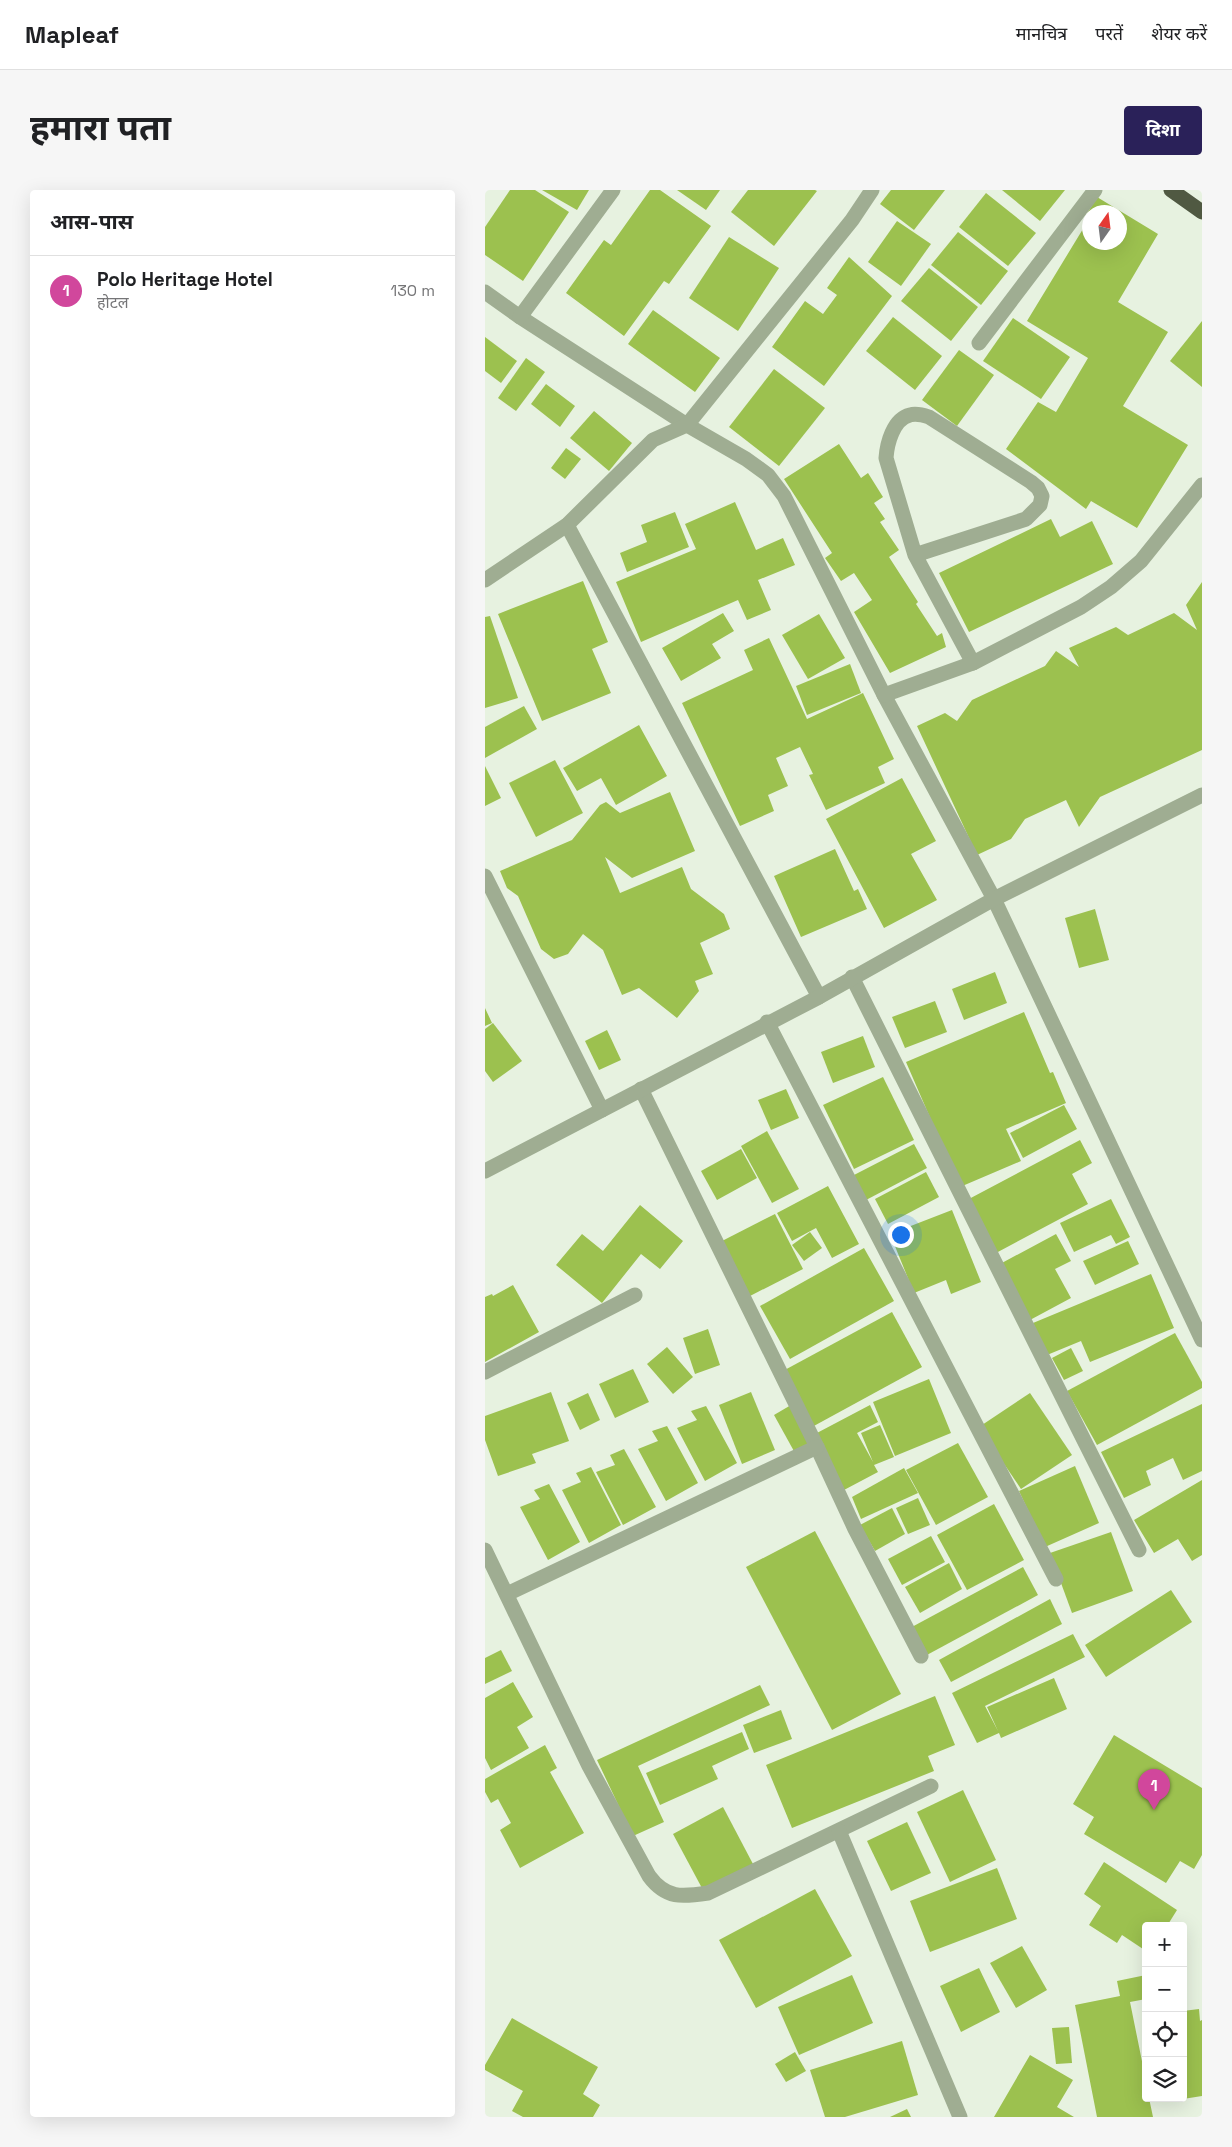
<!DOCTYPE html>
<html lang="hi">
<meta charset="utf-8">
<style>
body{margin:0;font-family:"Space Grotesk","Noto Sans Devanagari",sans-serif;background:#f6f6f6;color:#202124}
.controls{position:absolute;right:15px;bottom:15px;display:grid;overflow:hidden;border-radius:5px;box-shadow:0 5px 20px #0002}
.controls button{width:45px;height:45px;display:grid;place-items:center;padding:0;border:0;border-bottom:1px solid #e0e0e0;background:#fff;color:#202124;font:25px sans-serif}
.compass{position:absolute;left:597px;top:15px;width:45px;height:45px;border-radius:50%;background:#fff;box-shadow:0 5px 20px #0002;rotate:14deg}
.you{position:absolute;left:415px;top:1044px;width:18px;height:18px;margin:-12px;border:4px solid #fff;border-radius:50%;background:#1a73e8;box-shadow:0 0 0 8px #1a73e833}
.badge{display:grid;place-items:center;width:32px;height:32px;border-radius:50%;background:#2a2159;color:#fff;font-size:16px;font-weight:700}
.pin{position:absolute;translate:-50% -41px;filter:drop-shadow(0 1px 2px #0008)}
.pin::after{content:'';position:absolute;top:26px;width:18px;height:15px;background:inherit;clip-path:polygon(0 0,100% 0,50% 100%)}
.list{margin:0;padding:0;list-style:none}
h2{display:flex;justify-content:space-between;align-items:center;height:65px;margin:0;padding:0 20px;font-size:21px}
h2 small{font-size:16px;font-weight:400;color:#757577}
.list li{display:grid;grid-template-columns:32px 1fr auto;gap:15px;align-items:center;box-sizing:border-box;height:70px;padding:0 20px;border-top:1px solid #e0e0e0}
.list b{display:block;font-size:19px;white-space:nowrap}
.list p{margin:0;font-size:16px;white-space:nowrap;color:#757577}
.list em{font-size:16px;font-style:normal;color:#757577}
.icon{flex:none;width:28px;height:28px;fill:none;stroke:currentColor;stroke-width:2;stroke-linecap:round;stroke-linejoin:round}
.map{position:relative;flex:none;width:717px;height:1927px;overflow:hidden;border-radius:5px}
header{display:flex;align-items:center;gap:30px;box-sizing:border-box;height:70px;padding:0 25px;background:#fff;border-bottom:1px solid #e0e0e0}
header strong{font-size:24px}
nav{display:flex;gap:28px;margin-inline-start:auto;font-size:18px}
.intro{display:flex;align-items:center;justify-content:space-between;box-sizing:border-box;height:120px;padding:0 30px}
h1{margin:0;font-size:35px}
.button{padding:12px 22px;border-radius:5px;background:#2a2159;color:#fff;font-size:18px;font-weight:700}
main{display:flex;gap:30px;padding:0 30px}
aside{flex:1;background:#fff;border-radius:5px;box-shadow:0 5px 20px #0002}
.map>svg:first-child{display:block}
</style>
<header>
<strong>Mapleaf</strong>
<nav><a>मानचित्र</a><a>परतें</a><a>शेयर करें</a></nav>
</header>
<div class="intro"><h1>हमारा पता</h1><a class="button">दिशा</a></div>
<main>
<aside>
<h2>आस-पास<small></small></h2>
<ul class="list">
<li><span class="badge" style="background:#d1479c">1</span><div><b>Polo Heritage Hotel</b><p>होटल</p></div><em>130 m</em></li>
</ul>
</aside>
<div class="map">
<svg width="717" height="1927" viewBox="0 0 717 1927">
<rect width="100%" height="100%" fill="#e7f2e0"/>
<g fill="#9cc14f" fill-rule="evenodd">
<polygon points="25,0 50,0 84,22 38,91 0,65 0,37"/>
<polygon points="57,0 104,0 92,20"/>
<polygon points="165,0 175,0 226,36 184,94 179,91 139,146 81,103 119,50 126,55"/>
<polygon points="192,0 235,0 221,20"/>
<polygon points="263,0 330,0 332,1 289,56 246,22"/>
<polygon points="406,0 460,0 429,40 395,14"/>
<polygon points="517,0 580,0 555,31"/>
<polygon points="501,3 551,43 523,76 474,37"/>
<path d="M612 7 673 44 633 112 683 142 638 216 703 255 652 338 606 311 601 319 521 259 553 212 571 222 603 168 542 131 604 29 600 27ZM604 22H634V52H604Z"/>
<polygon points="412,31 446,54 416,96 383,72"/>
<polygon points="473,42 523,81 496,115 446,75"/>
<polygon points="244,47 294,78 253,141 204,108"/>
<polygon points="364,67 407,106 339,196 287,157 320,111 338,124 352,105 342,98"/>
<polygon points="444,78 493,117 466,151 416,111"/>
<polygon points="168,120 235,168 210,202 143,154"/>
<polygon points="408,127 457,166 430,200 381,161"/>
<polygon points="528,128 585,167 556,209 498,171"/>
<polygon points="717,131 717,197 685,171"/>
<polygon points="0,147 32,171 16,193 0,181"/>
<polygon points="474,160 509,185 472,236 437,210"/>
<polygon points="41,168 60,182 31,221 13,208"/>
<polygon points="289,179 340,218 294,276 244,237"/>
<polygon points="61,194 90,216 75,237 46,214"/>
<polygon points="109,221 147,253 124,281 85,248"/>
<polygon points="354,254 376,288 383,283 398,307 389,313 400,329 395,332 414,360 404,367 433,412 431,414 452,446 457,443 461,457 405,483 369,422 387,410 369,383 356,391 340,368 347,363 299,289"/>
<polygon points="81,258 96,269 80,289 66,278"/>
<polygon points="250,312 271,360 298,348 310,375 273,390 286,420 262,430 253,410 156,452 131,392 211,359 200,334"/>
<polygon points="190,322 204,357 142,382 135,363 162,352 156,335"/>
<polygon points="566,329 575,347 607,331 628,374 484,442 454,383"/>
<polygon points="98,391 123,452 107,459 126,503 57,531 13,424"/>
<polygon points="717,392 717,560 615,607 594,637 581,610 540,629 526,649 492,665 432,536 460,523 472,531 487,510 560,476 571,461 594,477 584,458 631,437 643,445 689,423 712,440 701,415"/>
<polygon points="238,423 249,441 227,454 236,468 196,491 177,458"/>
<polygon points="334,424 360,468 323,489 297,445"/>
<polygon points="5,426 33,508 0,518 0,427"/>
<polygon points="284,448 322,529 378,503 409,569 393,577 400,593 341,620 324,585 328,584 315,557 291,568 303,596 283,605 289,621 255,636 197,513 268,480 259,460"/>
<polygon points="365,474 376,503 322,525 311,496"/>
<polygon points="39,516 52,539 0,568 0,537"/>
<polygon points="154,535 182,586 131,615 116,588 92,601 78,578"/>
<polygon points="70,570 98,623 51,647 24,593"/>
<polygon points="0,576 16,608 0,616"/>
<polygon points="417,588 451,651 426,664 452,710 399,738 341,629"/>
<polygon points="185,602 210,661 147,688 120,667 135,703 197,677 206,699 239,724 245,739 215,753 228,784 210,791 214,801 192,828 154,798 137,805 118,760 98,744 83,764 69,769 56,759 33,706 22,698 15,681 87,650 115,615 121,612 135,623"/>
<polygon points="350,659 369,701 373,699 382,719 316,747 289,686"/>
<polygon points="610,719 624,770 594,778 580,728"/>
<polygon points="510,782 522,813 479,830 467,799"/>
<polygon points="450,811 462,842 420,858 407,827"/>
<polygon points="0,818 7,833 0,836"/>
<polygon points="539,822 565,883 568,882 581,913 521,939 536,971 475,997 421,872"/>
<polygon points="8,833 37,871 8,892 0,881 0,839"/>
<polygon points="122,840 136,870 114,880 100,851"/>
<polygon points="378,846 390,877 348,893 336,862"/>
<polygon points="398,887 429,950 369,979 338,915"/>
<polygon points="301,899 314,928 286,940 273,910"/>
<polygon points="579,915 592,939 538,968 525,943"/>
<polygon points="282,941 314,999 287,1013 256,956"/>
<polygon points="595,950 607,973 587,984 603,1014 511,1063 482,1010"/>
<polygon points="429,954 442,978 381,1010 369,985"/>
<polygon points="256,959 272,988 232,1010 216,981"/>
<polygon points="441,982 454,1007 403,1034 390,1009"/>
<polygon points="343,996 374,1054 347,1068 331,1038 307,1051 292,1023"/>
<polygon points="626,1009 645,1047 631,1054 626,1045 589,1062 575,1033"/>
<polygon points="155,1015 198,1051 175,1079 156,1064 117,1113 71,1075 97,1044 118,1061"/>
<polygon points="467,1020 496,1092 466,1104 461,1090 429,1103 405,1044"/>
<polygon points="290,1024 318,1079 265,1106 237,1051"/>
<polygon points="325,1042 337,1058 319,1071 307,1055"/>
<polygon points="571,1044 586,1071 570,1079 586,1108 545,1130 515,1074"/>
<polygon points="643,1051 654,1074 610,1095 598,1071"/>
<polygon points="379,1058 409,1111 305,1169 275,1116"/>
<polygon points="666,1084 689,1138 605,1172 596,1151 562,1165 548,1133"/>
<polygon points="28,1095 54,1142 0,1172 0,1107 7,1104 8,1106"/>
<polygon points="407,1122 437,1177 327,1237 296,1182"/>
<polygon points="223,1139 235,1175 210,1184 198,1148"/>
<polygon points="690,1143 717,1192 717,1198 612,1255 582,1201"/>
<polygon points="182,1157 208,1187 188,1204 162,1174"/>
<polygon points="586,1158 598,1181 579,1190 567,1168"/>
<polygon points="148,1179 164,1212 130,1228 114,1194"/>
<polygon points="444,1189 466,1243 410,1266 388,1212"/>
<polygon points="66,1202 84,1251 47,1264 51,1273 13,1286 0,1250 0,1226"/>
<polygon points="266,1202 290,1260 257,1274 234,1215"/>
<polygon points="103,1203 115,1230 95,1240 82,1213"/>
<polygon points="545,1203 587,1265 536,1299 494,1237"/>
<polygon points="717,1214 717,1281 698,1290 688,1268 661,1281 666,1295 639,1308 616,1262"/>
<polygon points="306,1215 327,1254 310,1263 289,1225"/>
<polygon points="385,1215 393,1232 372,1243 388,1272 376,1243 395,1235 409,1267 389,1275 393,1282 359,1300 330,1244"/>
<polygon points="221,1216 252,1273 220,1291 192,1238 212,1230 206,1221"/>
<polygon points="182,1236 213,1293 181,1311 153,1259 173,1251 167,1241"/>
<polygon points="473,1253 503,1307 451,1335 421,1280"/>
<polygon points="139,1259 171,1317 138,1335 111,1282 130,1275 125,1265"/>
<polygon points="590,1276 614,1333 560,1357 534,1301"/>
<polygon points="106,1277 136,1335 104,1353 77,1300 96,1292 91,1283"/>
<polygon points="419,1278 433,1303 376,1329 367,1307"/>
<polygon points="717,1290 717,1365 707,1371 693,1349 669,1363 649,1330"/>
<polygon points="64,1294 95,1352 63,1370 35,1317 55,1309 49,1300"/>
<polygon points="433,1308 445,1335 423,1344 411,1318"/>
<polygon points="509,1314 539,1370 482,1400 452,1345"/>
<polygon points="407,1318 420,1344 390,1361 375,1335"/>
<polygon points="330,1341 416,1504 347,1540 261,1377"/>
<polygon points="626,1342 648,1401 587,1423 565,1363"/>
<polygon points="446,1346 460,1372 417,1395 403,1369"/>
<polygon points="464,1373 477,1399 435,1423 420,1397"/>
<polygon points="538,1377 553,1405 440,1466 425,1438"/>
<polygon points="686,1400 707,1432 621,1487 600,1455"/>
<polygon points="565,1409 577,1434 466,1492 454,1470"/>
<polygon points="588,1444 600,1467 500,1516 513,1541 502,1517 569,1488 582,1519 516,1548 514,1543 492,1553 467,1503"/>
<polygon points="16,1460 27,1481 0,1494 0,1468"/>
<polygon points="28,1492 48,1527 32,1537 44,1558 6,1580 0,1568 0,1508"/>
<polygon points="275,1495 285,1515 153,1576 179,1632 148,1646 112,1570"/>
<polygon points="450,1506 470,1555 443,1566 449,1581 307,1638 281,1575"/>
<polygon points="296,1520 307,1549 269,1563 258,1535"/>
<polygon points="257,1542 264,1559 227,1576 233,1589 175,1615 161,1583"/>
<polygon points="629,1545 717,1598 717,1665 709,1679 695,1671 681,1693 599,1644 609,1627 588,1614"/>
<polygon points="60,1555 72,1578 65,1582 99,1643 35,1678 15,1640 26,1633 13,1609 6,1613 0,1602 0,1589"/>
<polygon points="478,1600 511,1670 465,1692 432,1622"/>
<polygon points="238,1617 268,1674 218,1700 188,1644"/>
<polygon points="422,1632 446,1683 406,1701 382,1651"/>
<polygon points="619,1672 692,1720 682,1736 661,1736 661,1761 637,1745 632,1753 604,1735 616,1716 599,1704"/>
<polygon points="512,1678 532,1729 445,1762 425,1711"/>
<polygon points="330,1699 367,1766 271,1818 234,1750"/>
<polygon points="537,1756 562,1800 531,1818 505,1773"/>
<polygon points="494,1778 515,1822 476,1842 455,1796"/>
<polygon points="367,1785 388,1833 314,1865 293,1817"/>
<polygon points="661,1785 661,1809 645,1812 661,1891 661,1908 664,1908 668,1927 612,1927 590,1815 635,1806 632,1791"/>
<polygon points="714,1819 715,1831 717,1830 717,1906 698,1909 698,1821"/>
<polygon points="27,1828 113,1877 98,1904 115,1915 108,1927 38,1927 27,1921 38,1901 0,1880 0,1875"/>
<polygon points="584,1837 587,1873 571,1874 567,1838"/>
<polygon points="417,1851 433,1905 360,1927 340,1927 325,1880"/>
<polygon points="310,1862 321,1881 301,1892 290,1874"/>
<polygon points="545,1865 588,1890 572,1917 589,1927 509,1927"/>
<polygon points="683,1908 696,1908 696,1909 683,1911"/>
<polygon points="422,1919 426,1927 405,1927"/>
</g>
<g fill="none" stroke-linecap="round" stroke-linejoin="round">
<g stroke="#9fad92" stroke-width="15">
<polyline points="0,102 35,127 202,235 261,269 283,285 299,306 399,505 509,709 717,1150"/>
<polyline points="35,127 128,0"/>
<polyline points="494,153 610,0"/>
<polyline points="82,335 334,807"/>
<path d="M430 365 541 329 555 315 557 306 553 298 546 292 444 227C438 225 431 223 425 225 408 229 402 254 401 268L430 365 488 473"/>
<polyline points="0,390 82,335 168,250 202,235 367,30 387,0"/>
<polyline points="399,505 488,473 596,417 626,397 656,371 717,295"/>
<polyline points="0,686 117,920"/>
<polyline points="367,787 654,1360"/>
<polyline points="282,832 571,1389"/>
<polyline points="156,899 332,1257 370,1339 436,1466"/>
<polyline points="0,981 334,807 509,709 717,605"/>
<polyline points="0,1182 150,1105"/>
<path d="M0 1360 104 1576 164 1686C181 1709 197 1707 223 1703L446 1596"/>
<polyline points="22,1404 332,1257"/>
<polyline points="354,1641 475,1927"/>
</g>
<polyline stroke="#505942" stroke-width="15" points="686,0 717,22"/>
</g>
</svg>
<div class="controls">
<button>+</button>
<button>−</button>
<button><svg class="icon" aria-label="locate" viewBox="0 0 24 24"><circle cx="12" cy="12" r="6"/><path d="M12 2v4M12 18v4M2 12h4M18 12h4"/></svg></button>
<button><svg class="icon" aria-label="layers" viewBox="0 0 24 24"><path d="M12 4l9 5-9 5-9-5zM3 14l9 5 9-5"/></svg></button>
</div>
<svg class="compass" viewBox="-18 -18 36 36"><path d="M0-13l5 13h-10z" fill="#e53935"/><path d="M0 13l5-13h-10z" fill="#757577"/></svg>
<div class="you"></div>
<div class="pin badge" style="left:669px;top:1620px;background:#d1479c">1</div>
</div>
</main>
